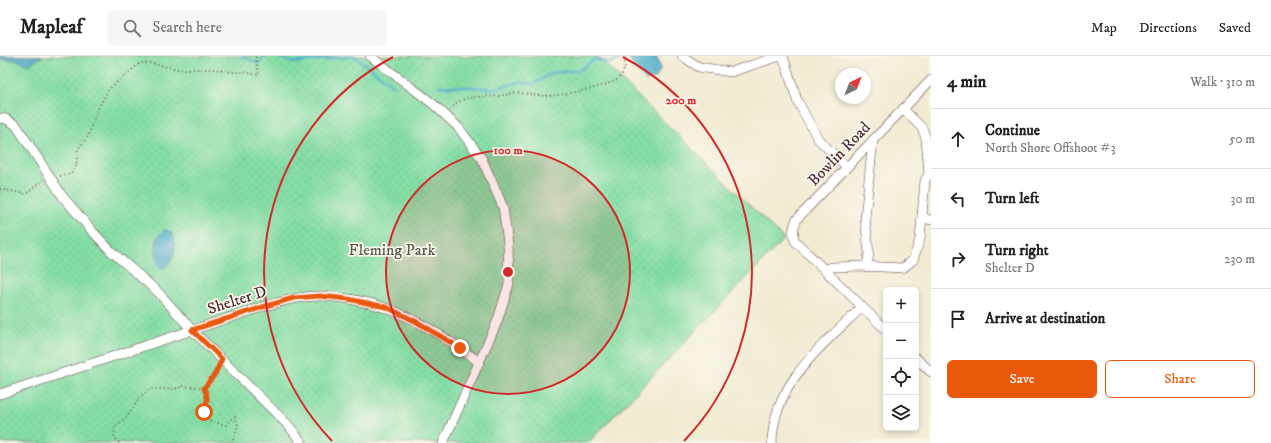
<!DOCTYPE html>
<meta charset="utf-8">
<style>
body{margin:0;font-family:"IM FELL DW Pica",serif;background:#f6f6f6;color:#202124}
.controls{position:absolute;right:12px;bottom:12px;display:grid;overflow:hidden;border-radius:6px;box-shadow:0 2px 6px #0003}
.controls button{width:36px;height:36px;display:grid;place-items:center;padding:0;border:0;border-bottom:1px solid #e0e0e0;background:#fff;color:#202124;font:20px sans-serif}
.compass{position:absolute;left:835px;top:12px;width:36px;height:36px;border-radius:50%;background:#fff;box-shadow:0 2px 6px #0003;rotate:43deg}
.stop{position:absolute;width:12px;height:12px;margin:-9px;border:3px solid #ea580c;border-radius:50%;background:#fff}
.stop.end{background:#ea580c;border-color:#fff;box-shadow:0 1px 4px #0008}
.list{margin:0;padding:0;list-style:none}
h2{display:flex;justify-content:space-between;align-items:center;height:52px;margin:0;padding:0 16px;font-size:17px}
h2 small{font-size:13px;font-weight:400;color:#757577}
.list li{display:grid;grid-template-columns:26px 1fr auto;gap:12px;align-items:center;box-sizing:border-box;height:60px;padding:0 16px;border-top:1px solid #e0e0e0}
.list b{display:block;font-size:15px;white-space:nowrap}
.list p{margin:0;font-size:13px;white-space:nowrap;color:#757577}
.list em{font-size:13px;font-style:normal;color:#757577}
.actions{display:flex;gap:8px;padding:12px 16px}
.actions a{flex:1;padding:9px 0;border:1px solid #ea580c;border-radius:6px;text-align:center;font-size:14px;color:#ea580c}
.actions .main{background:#ea580c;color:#fff}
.icon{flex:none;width:22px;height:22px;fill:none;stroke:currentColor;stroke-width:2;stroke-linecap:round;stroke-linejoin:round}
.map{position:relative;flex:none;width:931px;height:387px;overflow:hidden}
header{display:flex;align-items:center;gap:24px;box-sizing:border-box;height:56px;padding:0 20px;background:#fff;border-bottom:1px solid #e0e0e0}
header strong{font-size:19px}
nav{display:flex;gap:22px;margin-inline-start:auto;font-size:14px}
.search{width:280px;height:36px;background:#f6f6f6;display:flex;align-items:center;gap:10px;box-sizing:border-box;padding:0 14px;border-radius:6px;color:#757577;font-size:15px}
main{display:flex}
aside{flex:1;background:#fff}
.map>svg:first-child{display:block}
</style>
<header>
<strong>Mapleaf</strong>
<div class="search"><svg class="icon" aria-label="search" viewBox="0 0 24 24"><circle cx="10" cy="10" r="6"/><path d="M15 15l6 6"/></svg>Search here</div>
<nav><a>Map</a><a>Directions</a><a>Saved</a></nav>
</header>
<main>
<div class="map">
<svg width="931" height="387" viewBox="0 0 931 387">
<defs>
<pattern id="park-dots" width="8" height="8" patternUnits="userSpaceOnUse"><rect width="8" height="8" fill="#83dda4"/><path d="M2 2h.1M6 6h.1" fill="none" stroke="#73bd8d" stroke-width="1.8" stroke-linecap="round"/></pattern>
<pattern id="water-ripples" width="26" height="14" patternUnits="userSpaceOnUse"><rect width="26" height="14" fill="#4bacca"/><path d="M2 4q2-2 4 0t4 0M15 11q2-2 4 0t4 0" fill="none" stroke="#408ba4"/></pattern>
</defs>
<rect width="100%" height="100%" fill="#fbf7ec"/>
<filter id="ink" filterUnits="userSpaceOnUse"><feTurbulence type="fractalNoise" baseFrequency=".025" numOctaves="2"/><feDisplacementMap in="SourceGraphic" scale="8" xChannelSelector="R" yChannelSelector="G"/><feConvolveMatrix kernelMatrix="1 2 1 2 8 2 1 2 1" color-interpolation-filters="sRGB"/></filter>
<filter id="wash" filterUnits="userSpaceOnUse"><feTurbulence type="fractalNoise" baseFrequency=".012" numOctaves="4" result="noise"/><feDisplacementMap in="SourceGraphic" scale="16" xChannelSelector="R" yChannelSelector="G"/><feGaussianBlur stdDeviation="0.9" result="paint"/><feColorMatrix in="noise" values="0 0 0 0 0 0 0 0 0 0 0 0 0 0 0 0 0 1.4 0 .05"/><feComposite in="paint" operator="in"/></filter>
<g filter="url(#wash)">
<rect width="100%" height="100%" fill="#f1ebd2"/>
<polygon fill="url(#park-dots)" stroke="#667e68" points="0,0 597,0 784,183 588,387 0,387"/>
<g fill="url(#water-ripples)" stroke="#4a667a">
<polygon points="0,0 42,0 29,9 16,4 0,3"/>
<polygon points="628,0 656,0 661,12 656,22 646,25 634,11"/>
<path d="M165 173 172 177C177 192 176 204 162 213L158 209 156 196 157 182Z"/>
</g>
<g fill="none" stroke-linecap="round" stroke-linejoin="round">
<g stroke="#4bacca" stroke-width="2.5">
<polyline points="242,0 252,5 260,7 264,0"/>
<polyline points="278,0 292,7 353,0"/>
<polyline points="354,0 394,30"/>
<polyline points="438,30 470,31 492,33 520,26 534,28 552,17 580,14 595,3 610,7 619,3"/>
</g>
</g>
</g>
<g filter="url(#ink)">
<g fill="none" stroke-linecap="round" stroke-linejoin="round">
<defs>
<g id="minor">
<polyline points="370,0 432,47 458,71 482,103 503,151 508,188 509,228 497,266 443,387"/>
<polyline points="682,0 699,11 731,16 780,0"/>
<polyline points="783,0 797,44 818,83 847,111"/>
<polyline points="903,53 922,72 926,82 929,119"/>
<polyline points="0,62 6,63 16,69 63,141 94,177 111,195 157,235 192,274 289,370 302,387"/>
<polyline points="931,119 929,119 925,124 922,160 927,163 931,164"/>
<polyline points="867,211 869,197 865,162 873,84"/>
<polyline points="824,213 833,211 861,210 903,212 913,204 920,183 922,160"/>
<path d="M886 274 795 185C792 177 793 171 797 163L931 24"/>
<polyline points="916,302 931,316"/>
<path d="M0 338 265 250C283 245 301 240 320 240 337 240 370 246 386 252 419 264 451 285 479 306"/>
<path d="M772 387C773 327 823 289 862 251"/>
</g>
</defs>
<use href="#minor" stroke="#633e44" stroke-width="10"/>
<g stroke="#633e44" stroke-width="1.5" stroke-dasharray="1 3" stroke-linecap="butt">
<path d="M451 54C460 37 482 42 498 40 504 40 510 37 516 37 526 37 537 40 547 40 559 40 610 30 618 23 625 16 626 8 624 0"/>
<path d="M60 120 71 118 76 111 78 93 88 80 98 52 109 33 140 7H149L177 13H212L233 16H243L259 19C258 12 255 7 256 0"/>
<polyline points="0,133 26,138 43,124"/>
<path d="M204 332C209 341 207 347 204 356L209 365 226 369 230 364 235 361 238 370 232 387"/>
<polyline points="119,387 114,380 115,370 127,361 140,341 150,333 174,333 184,330 204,332 217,312"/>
</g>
<use href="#minor" stroke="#fff" stroke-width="9"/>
</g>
</g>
<g fill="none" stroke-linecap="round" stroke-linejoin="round" filter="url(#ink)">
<path stroke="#ea580c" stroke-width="5" d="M204 356C207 347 209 341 204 332L215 318 222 303 192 274 266 250 294 242 320 240 348 243 386 251 417 266 460 292"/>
</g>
<circle cx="508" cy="216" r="122" fill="#d62828" fill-opacity=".12"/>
<g fill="none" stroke="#d62828" stroke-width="2">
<circle cx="508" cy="216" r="122"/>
<path d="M332 385A244 244 0 0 1 393 1M623 1A244 244 0 0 1 684 385"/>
</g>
<g text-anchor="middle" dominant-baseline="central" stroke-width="3.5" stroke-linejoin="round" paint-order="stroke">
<g font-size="16" fill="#4a1f2b" stroke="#fbf7ec">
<text transform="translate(839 98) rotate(-46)">Bowlin Road</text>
<text transform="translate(237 244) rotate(-18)">Shelter D</text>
</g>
<g font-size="16" fill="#5b584f" stroke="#fbf7ec">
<text x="392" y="194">Fleming Park</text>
</g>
</g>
<circle cx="508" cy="216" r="6" fill="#d62828" stroke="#fbf7ec" stroke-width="2"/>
<g font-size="12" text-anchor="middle" font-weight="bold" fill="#d62828" stroke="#fbf7ec" stroke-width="3.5" stroke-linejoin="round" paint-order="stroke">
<text x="681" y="48">200 m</text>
<text x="508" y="98">100 m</text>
</g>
</svg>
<div class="controls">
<button>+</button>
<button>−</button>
<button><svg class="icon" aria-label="locate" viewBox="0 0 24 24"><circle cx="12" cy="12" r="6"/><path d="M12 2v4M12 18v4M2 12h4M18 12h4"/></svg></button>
<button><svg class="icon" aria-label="layers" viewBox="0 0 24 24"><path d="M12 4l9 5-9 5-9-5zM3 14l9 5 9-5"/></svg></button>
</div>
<svg class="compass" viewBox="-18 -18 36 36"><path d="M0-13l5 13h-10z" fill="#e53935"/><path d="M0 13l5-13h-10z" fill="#757577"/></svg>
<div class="stop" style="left:204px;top:356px"></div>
<div class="stop end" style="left:460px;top:292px"></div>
</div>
<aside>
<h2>4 min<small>Walk · 310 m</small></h2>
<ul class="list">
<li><svg class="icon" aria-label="ahead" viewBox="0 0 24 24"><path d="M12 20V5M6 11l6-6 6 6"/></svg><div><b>Continue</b><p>North Shore Offshoot #3</p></div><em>50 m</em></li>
<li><svg class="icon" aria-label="left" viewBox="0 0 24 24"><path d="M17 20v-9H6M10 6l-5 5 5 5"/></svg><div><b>Turn left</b></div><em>30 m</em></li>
<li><svg class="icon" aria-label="right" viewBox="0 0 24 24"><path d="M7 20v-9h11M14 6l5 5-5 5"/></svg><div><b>Turn right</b><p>Shelter D</p></div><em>230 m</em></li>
<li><svg class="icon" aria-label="arrive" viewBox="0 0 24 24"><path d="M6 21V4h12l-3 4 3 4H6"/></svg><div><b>Arrive at destination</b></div></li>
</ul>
<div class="actions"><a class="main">Save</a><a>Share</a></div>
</aside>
</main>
